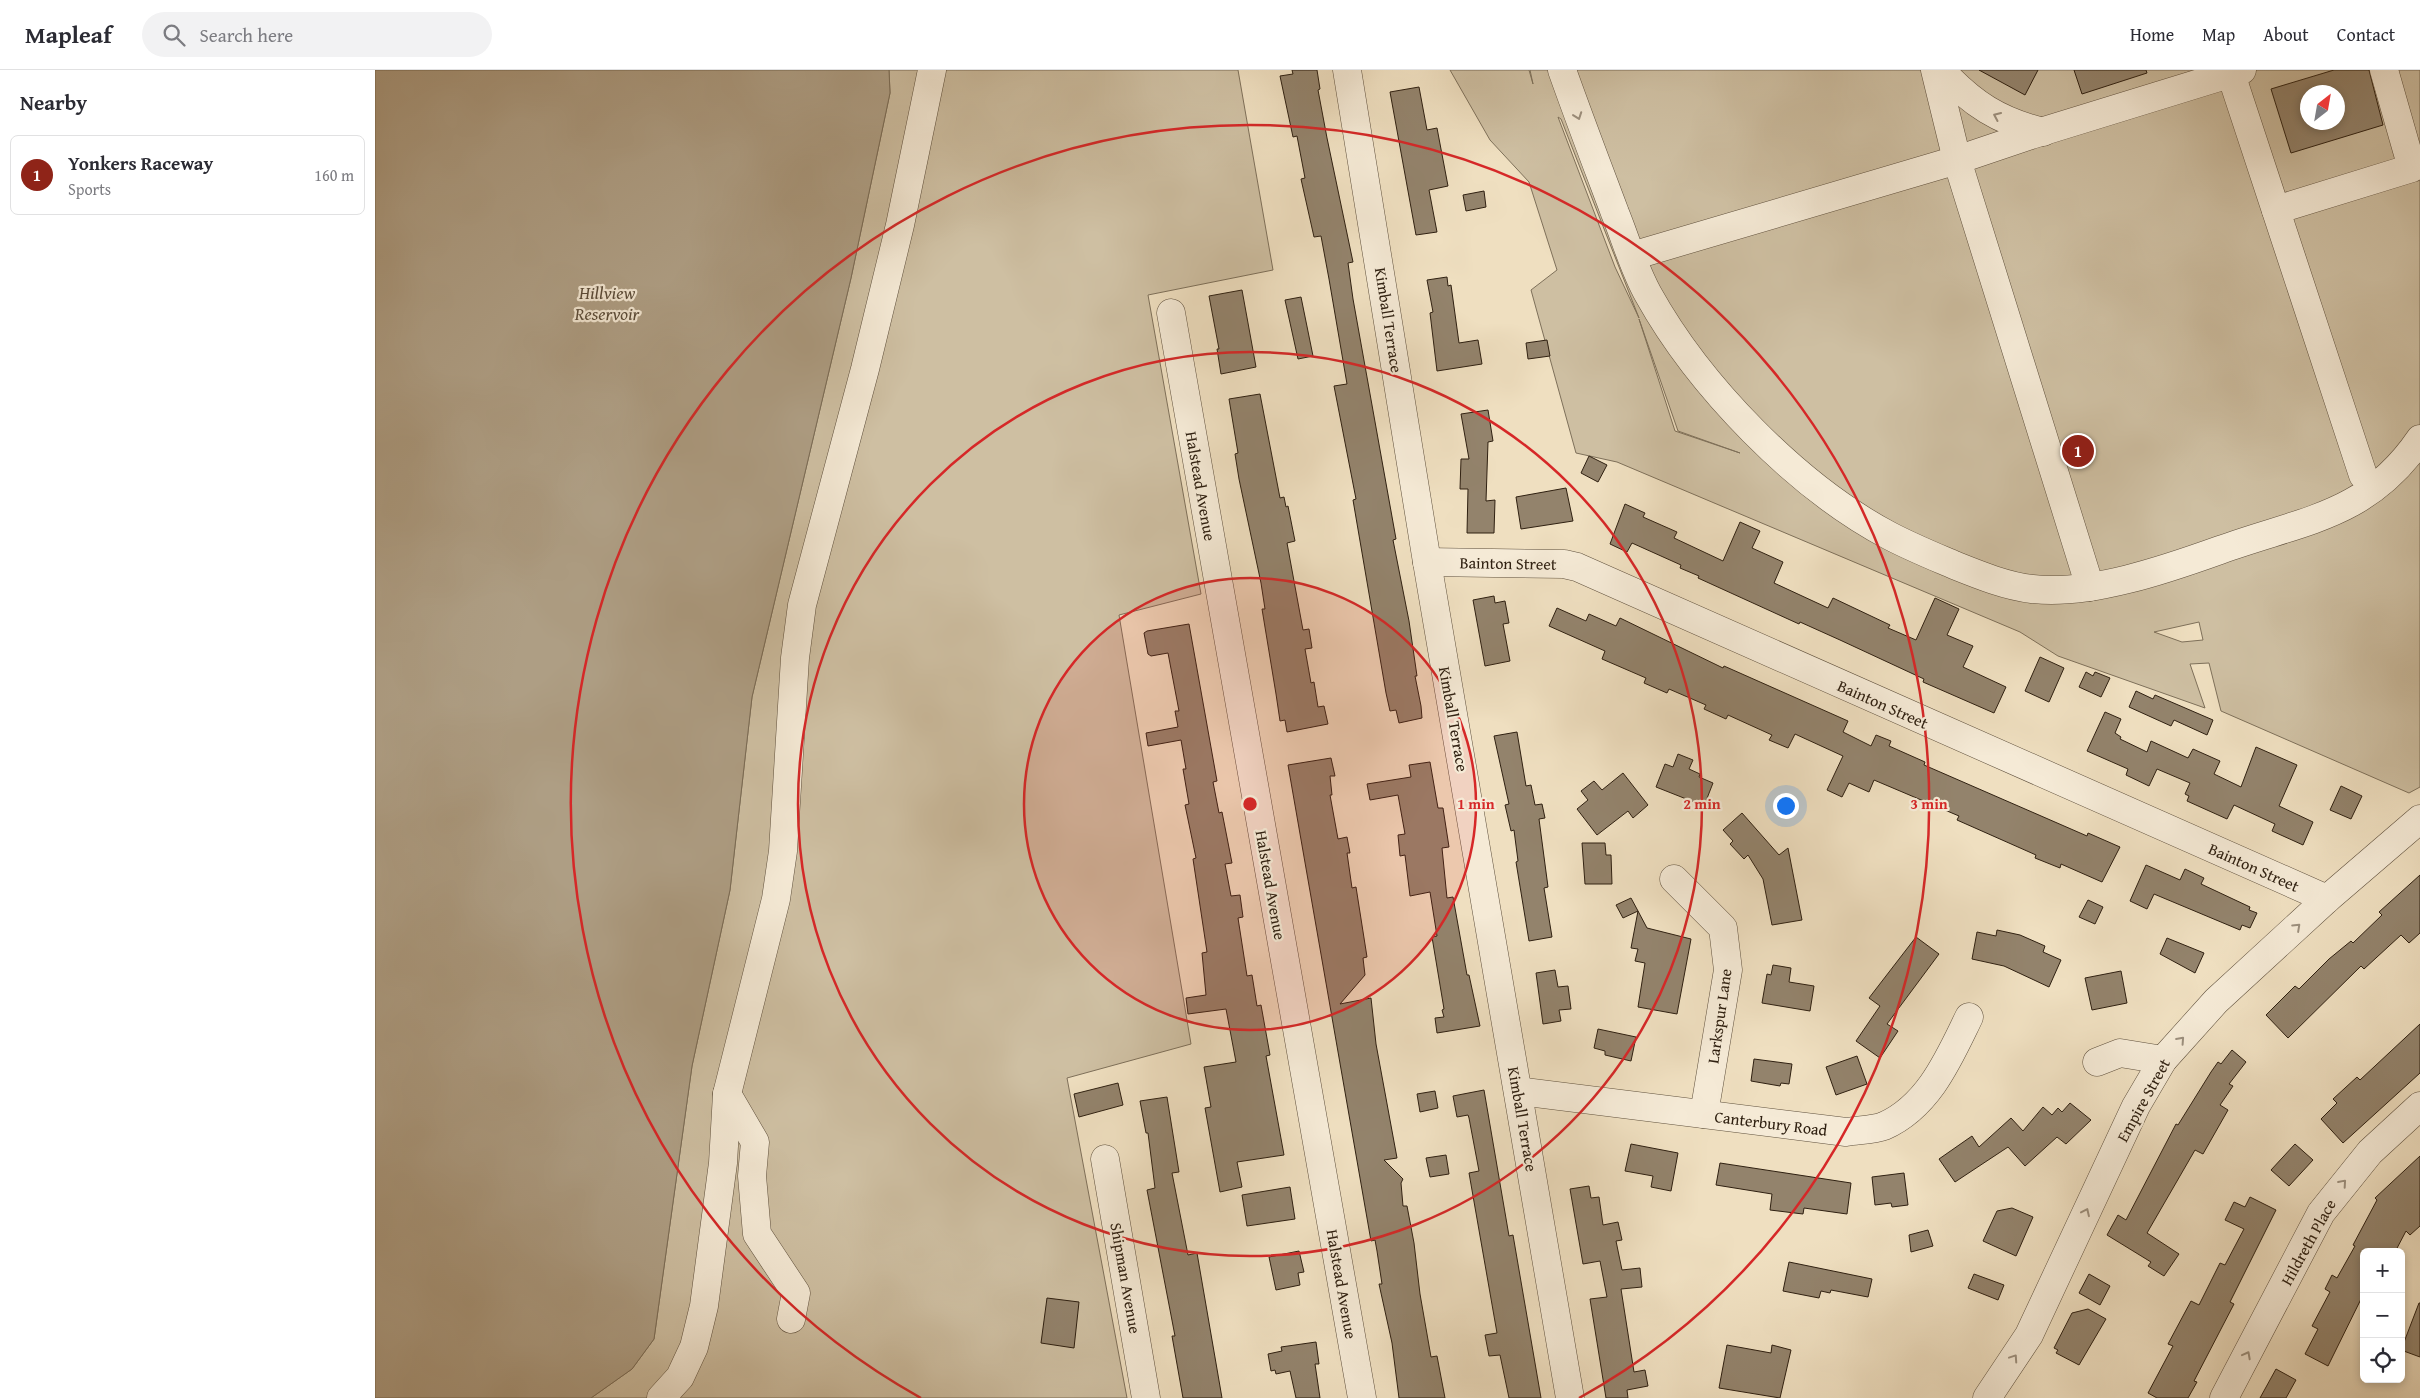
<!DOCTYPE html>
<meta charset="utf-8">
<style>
body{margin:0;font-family:"Gentium Book Plus",serif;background:#f2f2f3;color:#2b2b33}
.controls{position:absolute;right:15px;bottom:15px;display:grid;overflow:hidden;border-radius:8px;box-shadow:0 2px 8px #0003}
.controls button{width:45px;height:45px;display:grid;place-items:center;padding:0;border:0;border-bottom:1px solid #e1e1e2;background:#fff;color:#2b2b33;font:25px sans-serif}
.compass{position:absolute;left:1925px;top:15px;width:45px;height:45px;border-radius:50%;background:#fff;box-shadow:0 2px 8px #0003;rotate:31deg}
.you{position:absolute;left:1410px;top:735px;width:18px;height:18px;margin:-12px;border:4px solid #fff;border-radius:50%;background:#1a73e8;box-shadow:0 0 0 8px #1a73e833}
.badge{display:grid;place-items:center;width:32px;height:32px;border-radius:50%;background:#8f2418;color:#fff;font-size:16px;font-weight:700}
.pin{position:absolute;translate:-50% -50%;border:2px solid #fff;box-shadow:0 1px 5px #0006}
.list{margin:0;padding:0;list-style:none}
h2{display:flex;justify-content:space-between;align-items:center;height:65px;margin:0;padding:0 20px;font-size:21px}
h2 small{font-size:16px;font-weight:400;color:#7c7c81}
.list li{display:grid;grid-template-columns:32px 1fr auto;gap:15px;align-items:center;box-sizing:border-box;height:80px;margin:0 10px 10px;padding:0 10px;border:1px solid #e1e1e2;border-radius:8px}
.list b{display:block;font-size:19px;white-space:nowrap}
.list p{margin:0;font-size:16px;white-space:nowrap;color:#7c7c81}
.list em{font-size:16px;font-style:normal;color:#7c7c81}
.icon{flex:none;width:28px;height:28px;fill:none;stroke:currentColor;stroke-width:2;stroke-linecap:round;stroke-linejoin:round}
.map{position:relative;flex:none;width:2045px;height:1328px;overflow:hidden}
header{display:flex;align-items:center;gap:30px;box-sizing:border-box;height:70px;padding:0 25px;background:#fff;border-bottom:1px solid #e1e1e2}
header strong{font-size:24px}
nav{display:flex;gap:28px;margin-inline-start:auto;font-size:18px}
.search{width:350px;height:45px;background:#f2f2f3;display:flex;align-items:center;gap:12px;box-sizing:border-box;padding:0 18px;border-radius:28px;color:#7c7c81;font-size:19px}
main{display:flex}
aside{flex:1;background:#fff}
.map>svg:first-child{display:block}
</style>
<header>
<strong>Mapleaf</strong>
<div class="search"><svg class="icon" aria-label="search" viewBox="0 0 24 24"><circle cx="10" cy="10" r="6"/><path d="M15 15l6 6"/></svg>Search here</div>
<nav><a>Home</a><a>Map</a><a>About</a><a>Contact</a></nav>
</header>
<main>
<aside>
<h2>Nearby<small></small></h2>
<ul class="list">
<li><span class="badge">1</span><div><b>Yonkers Raceway</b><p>Sports</p></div><em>160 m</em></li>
</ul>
</aside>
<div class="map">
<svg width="2045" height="1328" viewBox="0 0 2045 1328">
<rect width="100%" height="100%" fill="#efdfc0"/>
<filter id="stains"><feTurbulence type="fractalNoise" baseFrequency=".004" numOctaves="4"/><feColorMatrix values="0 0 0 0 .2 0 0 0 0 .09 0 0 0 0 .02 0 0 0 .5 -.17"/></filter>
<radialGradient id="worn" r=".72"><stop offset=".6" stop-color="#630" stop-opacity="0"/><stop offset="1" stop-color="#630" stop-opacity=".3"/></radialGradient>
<g fill="#cebfa2" stroke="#7e705a" fill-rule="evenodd">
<polygon points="514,0 863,0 898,200 773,225 826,524 744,545 816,974 692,1008 752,1328 216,1328 257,1299 279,1269 317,996 355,820 377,627 476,208 515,23"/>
<path d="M1075 0H1154L1158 14 1155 0H2045V717L2034 723 1846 641 1834 593 1815 594 1830 638 1683 586 1645 562 1242 392 1201 383 1156 220 1182 200 1154 112 1115 70ZM1932 22H1962V52H1932ZM1183 47 1186 49 1264 248 1240 197ZM1264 249 1303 361 1365 383 1300 361ZM1824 552 1828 570 1807 572 1779 562Z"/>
</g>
<polygon fill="#ae9e84" stroke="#7b6c56" points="0,0 514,0 515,23 476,208 377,627 355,820 317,996 279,1269 257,1299 216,1328 0,1328"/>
<g fill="#93836c" stroke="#2f2011" fill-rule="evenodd">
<polygon points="917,0 942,0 945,19 943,20 952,68 978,192 973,193 978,229 1021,469 1018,470 1034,551 1042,606 1040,606 1046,636 1047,648 1024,653 1021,640 1015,641 1011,623 978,430 981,429 959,316 972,314 954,209 946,166 939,167 926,109 930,108 922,66 918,67 905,6 918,4"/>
<polygon points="1604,0 1663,0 1650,25"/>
<polygon points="1699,0 1771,0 1772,3 1707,24"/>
<path d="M1959 0H1994L2008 55 1916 83 1896 19ZM1932 22H1962V52H1932Z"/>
<polygon points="1044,17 1052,60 1062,58 1073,116 1054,120 1062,162 1041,165 1015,22"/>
<polygon points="1109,121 1111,137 1091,141 1088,125"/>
<polygon points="1072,207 1073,216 1076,215 1084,273 1103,270 1107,294 1062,301 1055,243 1058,242 1052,210"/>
<polygon points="867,220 881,297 846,304 842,279 844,279 834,226"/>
<polygon points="926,227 938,286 923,289 910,230"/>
<polygon points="1172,270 1175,286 1153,289 1151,273"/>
<polygon points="885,324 905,428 909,427 911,437 913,436 920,471 912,473 928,560 934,559 937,578 930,579 936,613 939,612 943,637 949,636 953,654 912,662 910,650 905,651 901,624 887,539 890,539 886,513 864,409 860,384 863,383 854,329"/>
<polygon points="1113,340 1118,371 1113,372 1111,431 1120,430 1119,463 1092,463 1093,419 1085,419 1086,389 1094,389 1086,344"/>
<polygon points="1214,386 1232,395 1223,412 1206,403"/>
<polygon points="1191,418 1198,451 1146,459 1141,427"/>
<polygon points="1250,434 1270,443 1268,447 1302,462 1299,468 1348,491 1365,452 1385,461 1377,478 1408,492 1399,513 1453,538 1458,528 1515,555 1513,558 1541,570 1560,528 1584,539 1572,565 1598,576 1588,597 1631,617 1619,643 1548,612 1549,609 1465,570 1425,552 1424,554 1323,508 1324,506 1305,498 1306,495 1257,473 1252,482 1235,474"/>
<polygon points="1119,526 1120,533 1130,531 1134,553 1128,554 1135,591 1110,596 1098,530"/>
<polygon points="1182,538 1211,551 1214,544 1241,556 1245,548 1348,598 1349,596 1473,651 1468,662 1496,676 1501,665 1516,671 1514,676 1550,692 1549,695 1712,766 1713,763 1745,777 1727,812 1686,794 1685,798 1660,788 1661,785 1582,750 1584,746 1499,710 1494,722 1474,713 1467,727 1452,720 1468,686 1420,664 1413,678 1394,670 1397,665 1353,645 1351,649 1329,639 1331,635 1294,619 1292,623 1269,613 1271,608 1227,589 1230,581 1174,556"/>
<polygon points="814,554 842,711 838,712 844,743 847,742 857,793 850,794 856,826 865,825 868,847 863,848 872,906 877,905 882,936 886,935 895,985 891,986 909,1085 862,1092 867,1117 845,1122 830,1038 836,1037 829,997 861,992 851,939 813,944 811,928 831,925 827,883 832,882 818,789 821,788 810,735 814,734 808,699 811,699 806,670 773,676 771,663 803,657 800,641 804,641 793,583 776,586 773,584 769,563 772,561"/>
<polygon points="1665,587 1689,598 1674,632 1650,621"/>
<polygon points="1711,602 1718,606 1720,602 1735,608 1726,627 1704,617"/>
<polygon points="1761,621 1778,629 1780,625 1838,650 1832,665 1799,650 1796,656 1754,637"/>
<polygon points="1730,642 1746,649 1740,663 1746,667 1745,669 1772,682 1776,671 1813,688 1818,679 1845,691 1839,704 1866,717 1881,677 1922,695 1904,736 1938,752 1928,775 1897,761 1900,754 1859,735 1852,749 1812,731 1814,726 1810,724 1815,713 1782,699 1774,716 1751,705 1753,699 1712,681"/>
<polygon points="1142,662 1151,716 1156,715 1160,735 1167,734 1170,748 1164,749 1173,817 1169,818 1177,867 1154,871 1141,792 1143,791 1139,760 1136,761 1130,735 1134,734 1119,666"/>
<polygon points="1303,684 1318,690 1314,699 1325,704 1324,707 1338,713 1329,736 1281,717 1290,694 1298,697"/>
<polygon points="956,688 960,706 955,706 957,725 955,725 963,769 972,767 975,783 972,783 977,818 981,817 992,887 988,888 990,905 965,934 996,928 1001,974 1022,1088 1009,1090 1028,1109 1026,1113 1028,1136 1032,1136 1039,1173 1045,1224 1056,1287 1062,1286 1070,1328 1024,1328 1017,1273 1004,1214 1007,1214 1002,1181 1000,1170 996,1171 913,695"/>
<polygon points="1055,692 1063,738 1068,738 1074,777 1067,778 1072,828 1078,827 1092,905 1094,905 1105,956 1062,963 1060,948 1069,947 1067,940 1069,939 1057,867 1062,866 1055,822 1035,826 1030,785 1025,786 1023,765 1030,764 1023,725 995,730 992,714 1036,707 1034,695"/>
<polygon points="1248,703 1273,735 1258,748 1253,741 1222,765 1202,739 1213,730 1206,721 1219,711 1227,720"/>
<polygon points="1966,716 1987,726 1976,749 1955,740"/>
<polygon points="1367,743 1404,785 1413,778 1427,850 1397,855 1388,809 1373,785 1369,789 1355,774 1358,771 1348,760"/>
<polygon points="1207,773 1230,773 1231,785 1236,785 1237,814 1210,814"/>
<polygon points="1771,795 1805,810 1810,799 1829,808 1826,814 1875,837 1874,840 1882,843 1875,858 1867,855 1865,860 1779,824 1772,839 1755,831"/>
<polygon points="2045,805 2045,863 2034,873 2026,865 1989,899 1986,896 1913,968 1891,945 1920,916 1924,919 1954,889 1976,871 1978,873 2007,845 2004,842"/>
<polygon points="1256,828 1263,841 1248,848 1241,835"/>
<polygon points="1713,830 1728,837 1720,854 1704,847"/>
<polygon points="1263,841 1272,858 1316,869 1302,944 1263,937 1270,893 1260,891 1263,879 1256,878"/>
<polygon points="1622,860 1645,865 1670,876 1668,882 1686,890 1674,917 1629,896 1597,889 1602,862 1621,866"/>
<polygon points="1541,867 1564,884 1512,954 1523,961 1505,988 1481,971 1505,936 1494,928"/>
<polygon points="1792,868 1829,883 1820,903 1785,884"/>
<polygon points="1398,895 1416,898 1414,912 1439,916 1435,941 1387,933 1392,904 1396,905"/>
<polygon points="1180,900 1183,917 1193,916 1196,939 1184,940 1186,951 1168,954 1161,903"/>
<polygon points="1746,901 1752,933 1717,940 1710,908"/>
<polygon points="2045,954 2045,1003 1968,1073 1946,1049 1962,1033 1958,1029 1982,1007 1985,1010"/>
<polygon points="1223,959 1261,967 1256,991 1230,985 1230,981 1219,978"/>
<polygon points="1857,980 1871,992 1854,1014 1858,1016 1845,1035 1853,1040 1828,1084 1820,1080 1772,1163 1804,1184 1789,1206 1773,1196 1776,1192 1732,1165 1743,1145 1751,1150 1801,1054 1803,1055 1836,1002 1843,992 1846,994"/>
<polygon points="1482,986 1492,1014 1461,1025 1451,997"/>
<polygon points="1379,989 1417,994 1414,1014 1406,1013 1405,1016 1376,1011"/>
<polygon points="743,1013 748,1035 704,1047 699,1024"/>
<polygon points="1109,1020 1134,1166 1138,1165 1166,1328 1134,1328 1125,1285 1114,1286 1110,1265 1122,1263 1094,1103 1104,1101 1094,1048 1093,1045 1082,1047 1078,1026"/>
<polygon points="1060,1021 1063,1038 1045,1042 1042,1024"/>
<polygon points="792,1027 804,1102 797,1103 813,1185 822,1183 847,1328 808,1328 797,1266 800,1266 772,1120 780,1118 773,1063 771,1063 765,1031"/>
<polygon points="1695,1033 1716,1050 1691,1074 1682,1067 1650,1096 1633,1077 1580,1112 1564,1089 1597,1066 1604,1077 1636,1048 1648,1061 1668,1037 1677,1045 1683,1038 1687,1042"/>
<polygon points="1256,1074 1303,1083 1296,1121 1276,1117 1278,1106 1250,1101"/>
<polygon points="1920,1074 1938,1090 1914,1116 1896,1100"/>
<polygon points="1071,1085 1074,1104 1055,1107 1051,1088"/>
<polygon points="2045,1086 2045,1156 2035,1165 2031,1161 2020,1182 1989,1182 1989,1223 1953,1296 1930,1284 1943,1259 1937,1256 1955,1222 1950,1219 1957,1205 1962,1208 1980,1176 1978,1175 2002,1130 2000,1128"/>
<polygon points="1345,1093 1476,1113 1472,1144 1429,1138 1428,1144 1395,1140 1397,1124 1341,1115"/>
<polygon points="1529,1103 1533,1135 1517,1137 1516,1133 1500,1135 1497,1107"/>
<polygon points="1214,1116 1216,1128 1224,1127 1228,1155 1243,1152 1247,1170 1241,1171 1247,1200 1265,1198 1267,1217 1246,1219 1259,1302 1270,1300 1273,1316 1252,1320 1253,1328 1231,1328 1215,1229 1232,1227 1225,1191 1208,1194 1195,1119"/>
<polygon points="915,1117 920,1149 872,1156 867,1125"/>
<polygon points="1875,1127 1901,1140 1855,1232 1859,1234 1819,1311 1822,1312 1813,1328 1782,1328 1773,1323 1798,1276 1793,1274 1816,1231 1824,1235 1845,1193 1850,1195 1869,1159 1850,1150 1859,1132 1870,1137"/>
<polygon points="1637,1138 1658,1147 1641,1186 1608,1171 1622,1141"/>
<polygon points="1553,1160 1558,1176 1536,1182 1534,1165"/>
<polygon points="924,1181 929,1202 923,1203 925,1215 901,1220 894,1187"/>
<polygon points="1414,1192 1497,1209 1493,1227 1456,1220 1455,1223 1446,1221 1444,1228 1408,1221"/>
<polygon points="1599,1204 1629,1215 1623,1230 1593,1218"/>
<polygon points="1714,1204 1735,1216 1725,1235 1704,1223"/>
<polygon points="672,1228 704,1232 699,1278 666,1273"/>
<polygon points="2044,1233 2045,1233 2045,1287 2026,1280"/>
<polygon points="1713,1239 1731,1249 1704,1295 1681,1283 1683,1280 1679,1278 1697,1243"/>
<polygon points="941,1272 944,1294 940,1294 945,1328 921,1328 915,1301 901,1304 900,1300 896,1301 893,1284 907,1281 906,1277"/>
<polygon points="1352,1275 1396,1283 1397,1275 1416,1280 1405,1328 1344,1318"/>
<polygon points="1901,1299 1921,1310 1911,1328 1885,1328"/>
</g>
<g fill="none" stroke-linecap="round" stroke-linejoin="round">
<defs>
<g id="minor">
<polyline points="972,0 1052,492 1195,1328"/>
<path d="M1187 0C1204 48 1222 95 1240 143 1251 170 1259 199 1273 224 1324 316 1422 417 1515 466 1536 477 1558 486 1579 495 1604 505 1631 516 1657 519 1714 526 1792 499 1845 480 1927 450 1992 447 2045 369"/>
<polyline points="1560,0 1582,90 1715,517"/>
<path d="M1566 0C1597 34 1624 51 1668 62"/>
<polyline points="1856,4 1988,405"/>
<polyline points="1901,140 2037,98 2009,0"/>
<polyline points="1257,186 1582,90 1656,65 1867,0"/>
<polyline points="796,243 987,1328"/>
<polyline points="1052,492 1189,494 1202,497 1952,829"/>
<polyline points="1299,809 1348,858 1353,900 1329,1044"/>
<polyline points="1722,992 1745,983 1788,990"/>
<path d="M1143 1021 1471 1062C1483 1060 1499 1060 1509 1056 1554 1036 1574 988 1594 947"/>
<polyline points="352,1024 380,1072 377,1106 382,1164 421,1223 416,1249"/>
<polyline points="730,1089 771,1328"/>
<polyline points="286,1328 305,1307 319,1277 329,1236 348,1093 352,1024 401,829 408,781 420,588 427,535 490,299 525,155 557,0"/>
<polyline points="1612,1328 1654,1265 1761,1036 1788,990 1841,931 1952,829 2045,749"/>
<polyline points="1849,1328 1946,1143 1995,1082 2045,1036"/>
</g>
</defs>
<use href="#minor" stroke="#5f503d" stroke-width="29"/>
<use href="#minor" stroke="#f5ead6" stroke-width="28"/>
</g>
<defs><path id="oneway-chevron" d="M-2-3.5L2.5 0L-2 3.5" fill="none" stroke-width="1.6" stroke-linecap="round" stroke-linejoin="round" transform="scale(1.25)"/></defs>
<g stroke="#9c8f7d">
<use href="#oneway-chevron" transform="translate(1203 46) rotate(70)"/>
<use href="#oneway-chevron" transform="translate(1622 46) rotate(-156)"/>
<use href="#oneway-chevron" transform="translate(1922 857) rotate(-43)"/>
<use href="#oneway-chevron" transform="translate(1806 970) rotate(-48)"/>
<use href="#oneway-chevron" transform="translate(1968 1113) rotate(-49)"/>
<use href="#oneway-chevron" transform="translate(1711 1142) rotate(-65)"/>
<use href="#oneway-chevron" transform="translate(1872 1285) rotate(-62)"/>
<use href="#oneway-chevron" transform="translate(1639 1288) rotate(-56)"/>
</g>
<circle cx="875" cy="734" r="226" fill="#d62828" fill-opacity=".12"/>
<g fill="none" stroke="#d62828" stroke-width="2.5">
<circle cx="875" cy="734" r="226"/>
<circle cx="875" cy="734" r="452"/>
<path d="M546 1328A679 679 0 1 1 1204 1328"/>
</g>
<g text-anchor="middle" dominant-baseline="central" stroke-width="4.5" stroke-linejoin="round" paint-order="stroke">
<g font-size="16" fill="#2f2011" stroke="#f5ead6">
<text transform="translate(1014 250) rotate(81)">Kimball Terrace</text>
<text transform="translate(826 416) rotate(80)">Halstead Avenue</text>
<text transform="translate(1133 493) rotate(1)">Bainton Street</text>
<text transform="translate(1508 634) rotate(24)">Bainton Street</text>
<text transform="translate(1079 649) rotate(80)">Kimball Terrace</text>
<text transform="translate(1879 797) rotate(24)">Bainton Street</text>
<text transform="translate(896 815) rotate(80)">Halstead Avenue</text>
<text transform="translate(1344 946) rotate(-82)">Larkspur Lane</text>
<text transform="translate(1768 1030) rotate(-61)">Empire Street</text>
<text transform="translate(1148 1049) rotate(80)">Kimball Terrace</text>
<text transform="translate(1396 1053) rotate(7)">Canterbury Road</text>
<text transform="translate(1933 1172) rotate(-61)">Hildreth Place</text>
<text transform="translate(751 1208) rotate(80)">Shipman Avenue</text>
<text transform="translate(967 1214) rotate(80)">Halstead Avenue</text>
</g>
<g font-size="18" font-style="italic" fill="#5b4c39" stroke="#f5ead6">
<text x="232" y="222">Hillview<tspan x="232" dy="21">Reservoir</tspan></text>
</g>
</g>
<circle cx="875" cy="734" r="8" fill="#d62828" stroke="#f5ead6" stroke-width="2.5"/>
<g font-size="15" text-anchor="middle" font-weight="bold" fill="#d62828" stroke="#f5ead6" stroke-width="4.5" stroke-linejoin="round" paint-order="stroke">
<text x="1101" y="739">1 min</text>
<text x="1327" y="739">2 min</text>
<text x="1554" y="739">3 min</text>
</g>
<rect width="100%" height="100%" filter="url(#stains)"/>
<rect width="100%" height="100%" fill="url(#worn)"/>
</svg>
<div class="controls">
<button>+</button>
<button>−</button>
<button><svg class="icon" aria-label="locate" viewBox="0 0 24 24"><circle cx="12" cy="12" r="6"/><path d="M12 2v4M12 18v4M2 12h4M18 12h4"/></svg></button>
</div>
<svg class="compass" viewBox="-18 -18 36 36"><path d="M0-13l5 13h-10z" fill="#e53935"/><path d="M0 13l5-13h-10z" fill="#7c7c81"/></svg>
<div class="you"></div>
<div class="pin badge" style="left:1703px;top:381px">1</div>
</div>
</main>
